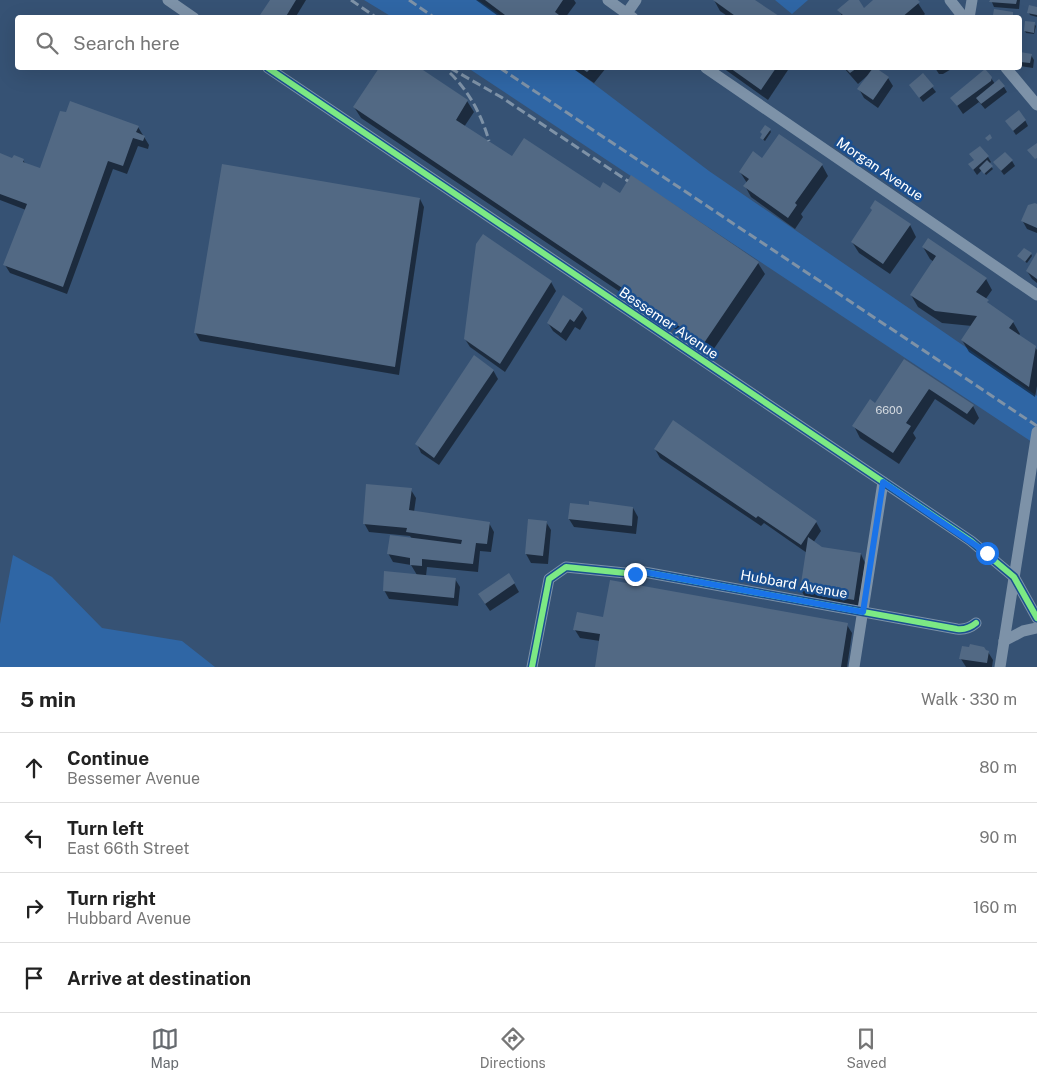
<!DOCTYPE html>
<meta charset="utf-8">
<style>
body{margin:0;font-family:"Public Sans",sans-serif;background:#f6f6f6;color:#222}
.stop{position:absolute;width:15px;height:15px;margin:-11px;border:4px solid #1a73e8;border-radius:50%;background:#fff}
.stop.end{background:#1a73e8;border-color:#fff;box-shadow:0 1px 5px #0008}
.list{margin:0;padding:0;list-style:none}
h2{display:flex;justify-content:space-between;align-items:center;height:65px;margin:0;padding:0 20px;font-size:21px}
h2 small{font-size:16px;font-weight:400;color:#767676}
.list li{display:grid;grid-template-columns:32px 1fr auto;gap:15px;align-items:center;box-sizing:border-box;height:70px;padding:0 20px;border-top:1px solid #e0e0e0}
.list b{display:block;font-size:19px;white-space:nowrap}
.list p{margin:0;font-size:16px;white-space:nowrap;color:#767676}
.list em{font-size:16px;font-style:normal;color:#767676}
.icon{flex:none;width:28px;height:28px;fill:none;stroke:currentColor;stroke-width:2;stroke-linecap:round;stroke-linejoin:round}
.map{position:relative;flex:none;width:1037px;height:667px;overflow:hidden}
.search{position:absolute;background:#fff;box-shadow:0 5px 20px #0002;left:15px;right:15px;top:15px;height:55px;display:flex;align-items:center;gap:12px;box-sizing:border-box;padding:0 18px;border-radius:5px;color:#767676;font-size:19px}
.sheet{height:345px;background:#fff}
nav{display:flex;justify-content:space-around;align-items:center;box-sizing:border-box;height:70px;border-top:1px solid #e0e0e0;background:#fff;font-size:14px;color:#767676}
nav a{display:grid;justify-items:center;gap:2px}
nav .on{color:#666a6f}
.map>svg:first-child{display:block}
</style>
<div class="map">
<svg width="1037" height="667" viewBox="0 0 1037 667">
<rect width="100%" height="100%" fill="#365274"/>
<g fill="#2f66a5">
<polygon points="364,0 478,0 503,17 392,17"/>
<polygon points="775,0 808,0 792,14"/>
<polygon points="468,68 573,68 709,171 1037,396 1037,433 1035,444"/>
<polygon points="13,555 52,577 102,628 182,641 215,667 0,667 0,624"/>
</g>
<g fill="#0007">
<polygon points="272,0 306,0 295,18 260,18"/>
<polygon points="476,0 574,0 576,3 565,18 501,18"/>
<polygon points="714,0 753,0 780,18 730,18 720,11"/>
<polygon points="851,0 857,0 864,9 875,0 916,0 925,14 921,18 843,18 839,10"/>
<polygon points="991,0 1020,0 1019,9 994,7"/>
<polygon points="1037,8 1037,17 1030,15 1029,13"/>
<polygon points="1034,24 1036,26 1034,34 1026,33 1025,31"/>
<polygon points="1020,53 1031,55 1034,60 1033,68 1020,66"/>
<polygon points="380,68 417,68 467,101 474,112 464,127 512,158 601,190 621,195 758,263 765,274 711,353 361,118 354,107"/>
<polygon points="572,68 606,68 594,83"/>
<polygon points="723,68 786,68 788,70 768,100"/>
<polygon points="844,68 874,68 888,78 893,86 878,108 864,98 859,89 867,76 858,84"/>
<polygon points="935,68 953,68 943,74 939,74"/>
<polygon points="923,75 936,92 923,102 914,90"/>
<polygon points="991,78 995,84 1004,87 1007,92 985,109 979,102 963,114 952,98"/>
<polygon points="1025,120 1028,126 1016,135 1007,122"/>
<polygon points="138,127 149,145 148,149 138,146 127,174 113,169 67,294 10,273 5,265 26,210 0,200 0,155 12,159 23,160 26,165 41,170"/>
<polygon points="770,130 771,132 765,141 761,138"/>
<polygon points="980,148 988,157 991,162 989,164 993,169 986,175 982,170 977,175 970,165 975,161"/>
<polygon points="762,160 822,165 828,176 801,214 803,217 795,229 751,197 745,186 747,183 740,172"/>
<polygon points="1012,161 1015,166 1004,175 995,163"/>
<polygon points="420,199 424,207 399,375 200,341 195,332"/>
<polygon points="1037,205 1037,233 1027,229 1022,220"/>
<polygon points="873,211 910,225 916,237 890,274 859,253 852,242"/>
<polygon points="923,247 986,279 992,290 985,300 991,307 1013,322 1020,334 1018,336 1035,347 1037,350 1037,386 1035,397 969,352 962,340 972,326 942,323 918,307 911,295 934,262 930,259"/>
<polygon points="1031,254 1032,256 1027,263 1020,258"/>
<polygon points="1037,255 1037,283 1032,279 1027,271"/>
<polygon points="551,282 556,291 505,372 470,347 465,339"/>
<polygon points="582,310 587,318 580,330 575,327 566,341 553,331 548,323"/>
<polygon points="904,361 973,406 979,418 974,425 935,399 913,433 916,438 899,464 860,438 854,426 875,404"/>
<polygon points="493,370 498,379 439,465 421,453 417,444"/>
<polygon points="673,421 816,522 821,531 813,543 822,548 861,554 865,563 858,608 806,599 801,590 807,553 764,523 761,526 660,458 655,449"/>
<polygon points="411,490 416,498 414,512 489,523 494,532 491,552 480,551 478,572 427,567 426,576 455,579 460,587 458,606 389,599 384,590 417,575 411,565 393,562 388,553 412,539 410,536 369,532 364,523"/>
<polygon points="633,508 638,517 636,534 574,527 569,519"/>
<polygon points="530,521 546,522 551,530 548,564 531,563 526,554"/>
<polygon points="514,583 519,592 490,611 479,595"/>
<polygon points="604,618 847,625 852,633 847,667 596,667 600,641 580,638 575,630"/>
<polygon points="988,652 993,660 992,667 966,667 961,659"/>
</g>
<g fill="#526984">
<polygon points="270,0 296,0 285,18 258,18"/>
<polygon points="485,0 563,0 555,12 563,18 509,18"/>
<polygon points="713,0 755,0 782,18 738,18"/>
<polygon points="849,0 859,0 864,8 873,0 918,0 920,2 901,18 843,18 844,16 837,10"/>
<polygon points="990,0 1017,0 1016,4 989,2"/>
<polygon points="1029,5 1037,7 1037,15 1027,13"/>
<polygon points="994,9 1013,12 1013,18 990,18 990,15 993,15"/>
<polygon points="1025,21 1035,22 1034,33 1024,31"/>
<polygon points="1020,52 1032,54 1030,63 1020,62"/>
<polygon points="379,68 420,68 468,100 456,120 512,156 524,138 600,188 603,182 620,193 631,175 759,262 704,343 353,107"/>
<polygon points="581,68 591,68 587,72"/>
<polygon points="730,68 776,68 761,90"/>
<polygon points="845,68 857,68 850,73"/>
<polygon points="873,68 876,68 889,77 873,100 857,89"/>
<polygon points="985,69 992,77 991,81 957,106 950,98"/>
<polygon points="923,73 934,86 919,98 909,85"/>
<polygon points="999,79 1005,86 981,104 976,98"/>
<polygon points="70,101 139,126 136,132 145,136 143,141 133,138 123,166 108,161 63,287 3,265 27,204 0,194 0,153 12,158 14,155 24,159 23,162 40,168 60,111 66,112"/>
<polygon points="1019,110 1026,120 1013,131 1005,121"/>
<polygon points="765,125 771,129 763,140 760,138 762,134 760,132"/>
<polygon points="779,134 823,164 795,203 797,205 788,218 743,186 749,179 739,172 753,151 762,158"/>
<polygon points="990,134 992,138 988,141 985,138"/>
<polygon points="1037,143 1037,158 1035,159 1027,150"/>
<polygon points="980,146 989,156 973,170 968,164 974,160 969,154"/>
<polygon points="1005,152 1013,160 1001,171 993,162"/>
<polygon points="987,160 993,166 984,174 979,168"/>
<polygon points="222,164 420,198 395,367 194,333"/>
<polygon points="875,200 911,224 883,264 851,242 872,210 870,208"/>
<polygon points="1035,203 1037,204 1037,228 1021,221 1028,205"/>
<polygon points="483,234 552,281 500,364 464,339 476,244"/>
<polygon points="928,238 987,278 976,292 989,300 987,302 1014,321 1009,328 1036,346 1029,387 961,340 977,316 935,311 910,295 936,256 922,247"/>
<polygon points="1024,248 1032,253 1025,262 1017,256"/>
<polygon points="1037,252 1037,279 1026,271"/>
<polygon points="563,295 583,309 574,322 570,319 561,333 547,323"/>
<polygon points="474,355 494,370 434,458 415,444"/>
<polygon points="904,359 974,405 967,414 929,389 906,423 911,426 893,453 852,426 870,399 875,403"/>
<polygon points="673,420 817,521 801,545 758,516 756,518 654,449"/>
<polygon points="366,484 412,488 409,510 490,522 487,544 476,543 473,564 422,559 422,566 410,565 410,558 387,554 390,535 461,544 462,540 406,532 407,528 363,524"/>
<polygon points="589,501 633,507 632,526 568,519 570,503 589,505"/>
<polygon points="528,519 547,521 543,556 525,554"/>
<polygon points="808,537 822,547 861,553 854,600 800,590"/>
<polygon points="384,571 456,578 454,598 383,591"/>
<polygon points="509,573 515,583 485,604 478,594"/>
<polygon points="610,580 848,623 841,667 595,667 600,634 573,630 577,612 603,617"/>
<polygon points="970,644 984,647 986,650 989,651 987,663 959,659 962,646 969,647"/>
</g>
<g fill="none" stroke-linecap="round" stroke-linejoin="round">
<g stroke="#7d92a8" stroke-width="11">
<polyline points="168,0 194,18"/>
<polyline points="608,0 633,18"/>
<polyline points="950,0 964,18"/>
<polyline points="627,13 636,0"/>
<polyline points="969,18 972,0"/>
<polyline points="268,68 971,541 1014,577 1037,618"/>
<polyline points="706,68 1037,295"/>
<polyline points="1006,68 1037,105"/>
<polyline points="1004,641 1023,631 1037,628"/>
<path d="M532 667 549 579 566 567 635 574 644 572 957 629C965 630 970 628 976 623"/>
<polyline points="854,667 883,482"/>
<polyline points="1000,667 1037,432"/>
</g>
<g stroke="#7e92a7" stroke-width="3" stroke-dasharray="9 4" stroke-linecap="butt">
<polyline points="351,0 377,18"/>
<polyline points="409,0 435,18"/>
<polyline points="450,68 501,97 628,181"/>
<polyline points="500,68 1037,426"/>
<path d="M450 73C469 91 482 116 489 141"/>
</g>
<defs>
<g id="cycleway">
<polyline points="268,68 971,541 1014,577 1037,618"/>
<path d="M532 667 549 579 566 567 635 574 644 572 957 629C965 630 970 628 976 623"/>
</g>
</defs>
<use href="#cycleway" stroke="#1b4f8f" stroke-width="9"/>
<use href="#cycleway" stroke="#7ce984" stroke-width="6"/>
</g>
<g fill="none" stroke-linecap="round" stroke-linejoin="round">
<polyline stroke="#1a73e8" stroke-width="6" points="635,574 644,572 863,612 883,482 987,553"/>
</g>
<g text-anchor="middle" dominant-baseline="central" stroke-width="5" stroke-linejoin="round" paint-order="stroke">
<g font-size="11" fill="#d4dae0">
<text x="889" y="410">6600</text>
</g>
<g font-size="14" fill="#fff" stroke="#1b4f8f">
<text transform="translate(880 169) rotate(34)">Morgan Avenue</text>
<text transform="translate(669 323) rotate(34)">Bessemer Avenue</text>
<text transform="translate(794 584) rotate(10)">Hubbard Avenue</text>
</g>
</g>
</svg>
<div class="stop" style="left:987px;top:553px"></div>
<div class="stop end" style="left:635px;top:574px"></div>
<div class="search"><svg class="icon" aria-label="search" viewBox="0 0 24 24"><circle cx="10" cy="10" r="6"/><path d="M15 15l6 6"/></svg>Search here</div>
</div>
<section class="sheet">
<h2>5 min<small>Walk · 330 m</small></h2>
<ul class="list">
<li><svg class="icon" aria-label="ahead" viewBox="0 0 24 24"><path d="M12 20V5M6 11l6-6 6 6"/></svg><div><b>Continue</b><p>Bessemer Avenue</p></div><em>80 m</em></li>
<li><svg class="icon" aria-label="left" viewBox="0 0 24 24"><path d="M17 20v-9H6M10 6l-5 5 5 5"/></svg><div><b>Turn left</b><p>East 66th Street</p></div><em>90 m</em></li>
<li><svg class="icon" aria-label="right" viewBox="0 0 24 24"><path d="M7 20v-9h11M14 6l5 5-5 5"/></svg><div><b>Turn right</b><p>Hubbard Avenue</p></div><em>160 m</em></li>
<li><svg class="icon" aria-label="arrive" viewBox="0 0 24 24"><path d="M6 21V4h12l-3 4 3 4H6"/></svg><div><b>Arrive at destination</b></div></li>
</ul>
</section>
<nav>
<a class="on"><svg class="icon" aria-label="map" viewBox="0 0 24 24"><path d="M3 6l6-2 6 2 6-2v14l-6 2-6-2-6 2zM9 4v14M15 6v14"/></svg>Map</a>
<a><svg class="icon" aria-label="directions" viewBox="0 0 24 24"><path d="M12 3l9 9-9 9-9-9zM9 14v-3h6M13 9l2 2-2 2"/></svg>Directions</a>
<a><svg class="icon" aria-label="saved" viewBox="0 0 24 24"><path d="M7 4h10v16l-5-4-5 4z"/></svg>Saved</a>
</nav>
